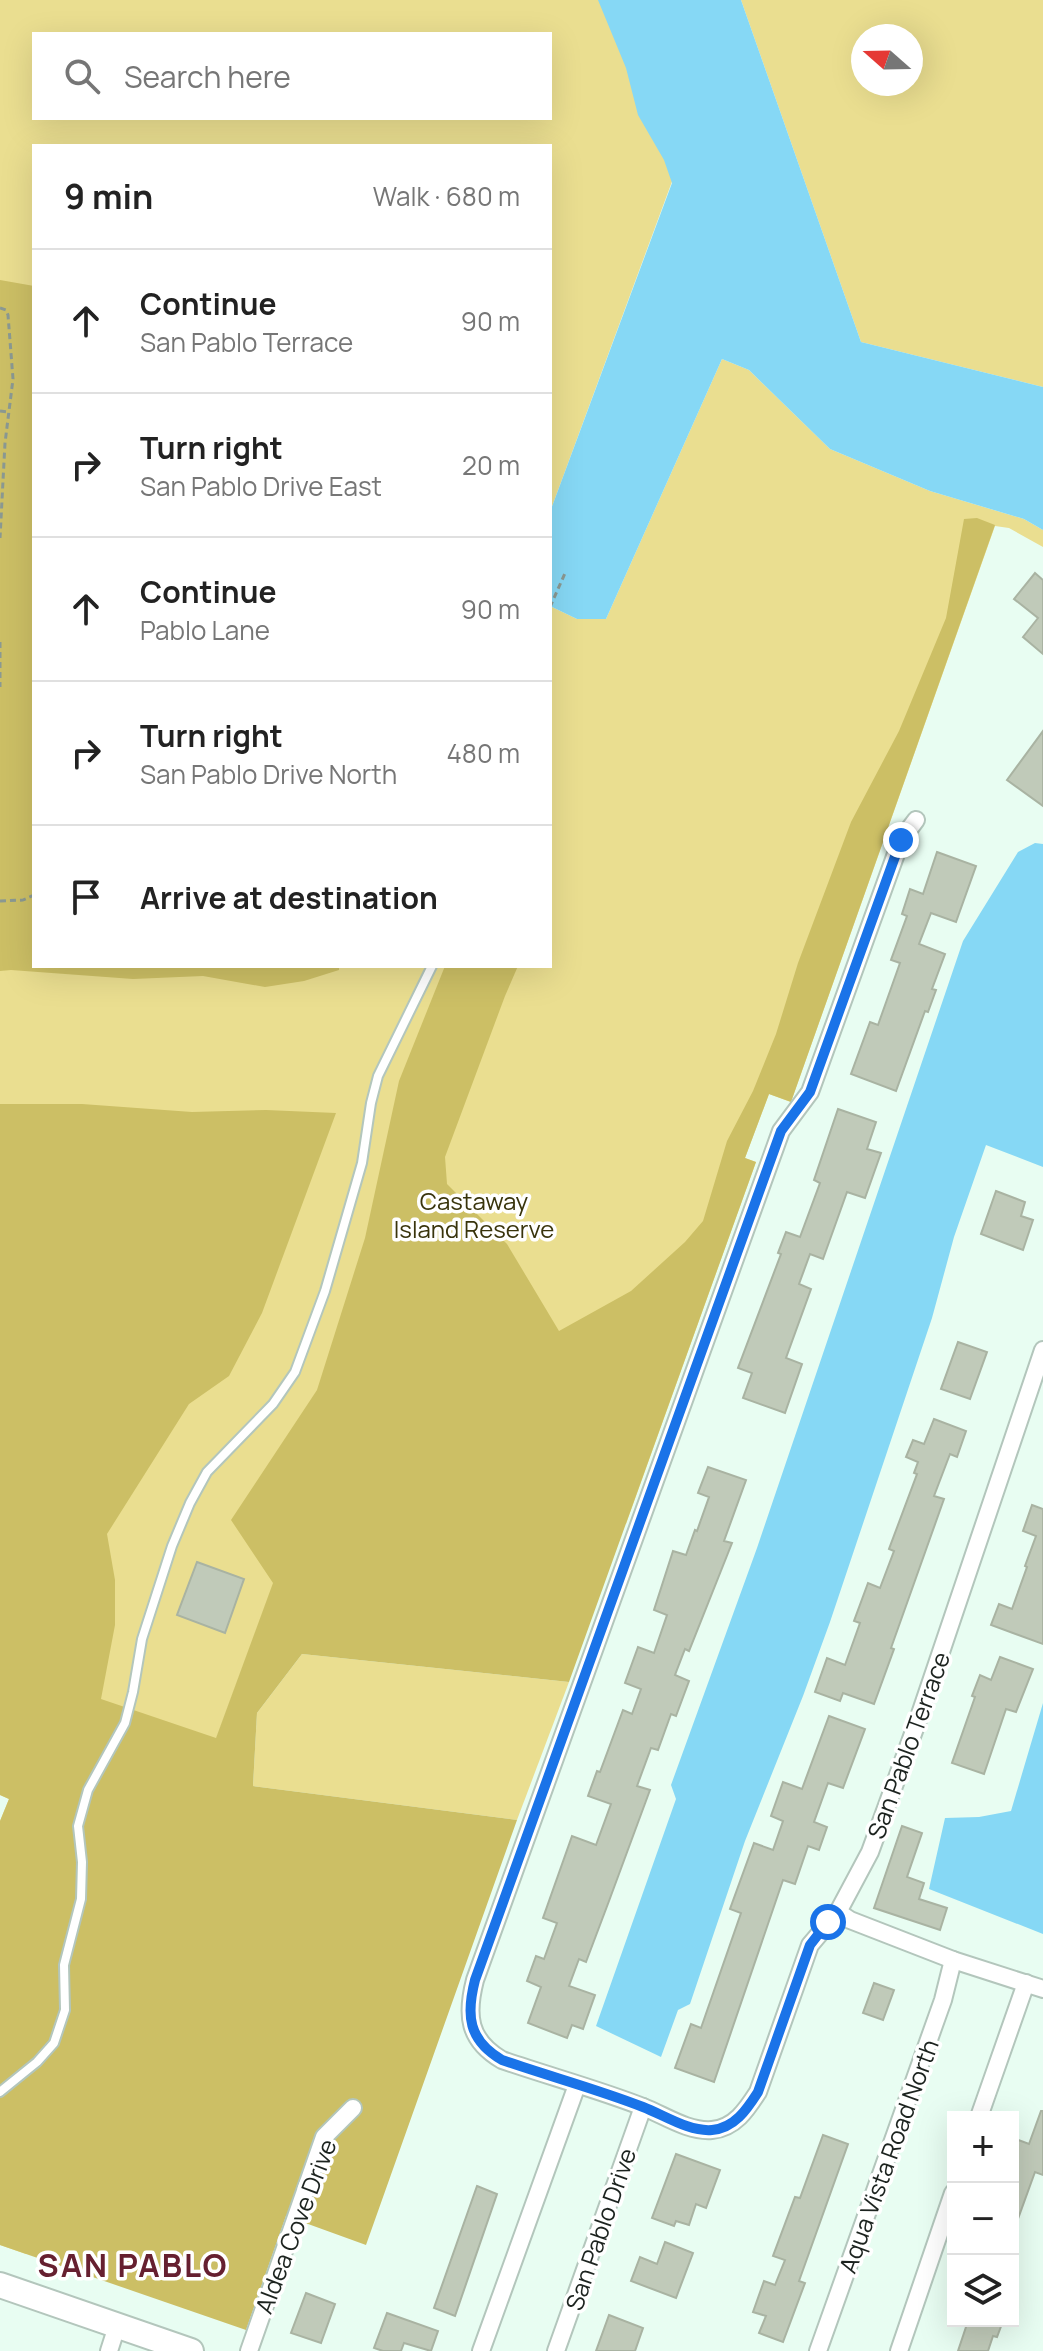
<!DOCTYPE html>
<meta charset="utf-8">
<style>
body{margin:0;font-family:Manrope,sans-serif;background:#f2f2f2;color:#222}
.controls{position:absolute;right:24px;bottom:24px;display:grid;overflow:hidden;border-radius:0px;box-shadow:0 8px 32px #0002}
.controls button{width:72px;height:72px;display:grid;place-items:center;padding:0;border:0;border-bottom:2px solid #e0e0e0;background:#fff;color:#222;font:40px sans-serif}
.compass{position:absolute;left:851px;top:24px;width:72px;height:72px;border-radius:50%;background:#fff;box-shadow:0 8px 32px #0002;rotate:290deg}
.stop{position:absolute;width:24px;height:24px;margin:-18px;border:6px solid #1a73e8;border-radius:50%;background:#fff}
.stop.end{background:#1a73e8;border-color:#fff;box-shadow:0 2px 8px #0008}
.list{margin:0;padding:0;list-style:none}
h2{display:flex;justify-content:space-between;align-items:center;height:104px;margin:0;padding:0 32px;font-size:34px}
h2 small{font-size:26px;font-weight:400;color:#767676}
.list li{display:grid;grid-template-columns:52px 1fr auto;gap:24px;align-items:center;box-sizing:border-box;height:144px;padding:0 32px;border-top:2px solid #e0e0e0}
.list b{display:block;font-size:30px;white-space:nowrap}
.list p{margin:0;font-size:26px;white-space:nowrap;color:#767676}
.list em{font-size:26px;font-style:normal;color:#767676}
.icon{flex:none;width:44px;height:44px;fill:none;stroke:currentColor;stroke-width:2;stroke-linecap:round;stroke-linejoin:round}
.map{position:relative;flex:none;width:1043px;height:2351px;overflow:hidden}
.search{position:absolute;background:#fff;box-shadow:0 8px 32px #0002;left:32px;top:32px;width:520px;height:88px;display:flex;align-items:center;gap:20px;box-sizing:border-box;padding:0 28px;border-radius:0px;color:#767676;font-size:30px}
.panel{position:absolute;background:#fff;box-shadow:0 8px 32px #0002;left:32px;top:144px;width:520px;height:824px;border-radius:0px}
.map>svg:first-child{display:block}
</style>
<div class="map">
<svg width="1043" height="2351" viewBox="0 0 1043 2351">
<rect width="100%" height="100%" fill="#e8fdf2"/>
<g fill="#eade90" fill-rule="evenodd">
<path d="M0 0H739L550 512V146H34V966H550V606L577 619H606L722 359 749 370 830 449 930 491 1024 519 1043 530V547L1009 528 995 526 791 1102 769 1094 745 1158 756 1162 626 1524 331 1428 26 2254 0 2245V1821L9 1799 0 1795ZM34 34H550V118H34Z"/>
<path d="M741 0H1043V387L861 342ZM863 36H911V84H863Z"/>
<polygon points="302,1654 569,1682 517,1820 253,1786 257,1713"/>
</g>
<g fill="#ccbf65">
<polygon points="0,280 34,286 34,966 339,966 339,970 304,981 265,987 203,976 133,979 11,970 0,971"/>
<polygon points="977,518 995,525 791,1102 769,1094 745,1158 756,1162 569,1682 302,1654 257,1713 253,1786 517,1820 366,2245 286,2216 246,2330 0,2245 0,1821 9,1799 0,1795 0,1104 82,1104 192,1112 266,1110 336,1113 262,1313 229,1376 189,1404 107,1534 115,1580 115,1625 101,1699 216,1738 273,1583 231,1520 317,1390 365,1238 399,1081 445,966 518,966 505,996 445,1157 447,1184 507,1244 559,1331 631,1291 685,1242 703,1221 727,1141 753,1091 776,1034 798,963 851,822 899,731 946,618 964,519"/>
</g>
<g fill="#86d8f5">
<polygon points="598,0 741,0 861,342 1043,387 1043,530 1024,519 930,491 830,449 749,370 722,359 606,619 577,619 550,606 550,512 672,183 664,160 638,115 626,68"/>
<polygon points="1035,843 1043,844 1043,1167 986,1145 954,1237 932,1318 830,1622 803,1696 745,1841 690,2004 678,2010 661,2057 596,2026 676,1799 671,1785 757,1548 963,941 1018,852"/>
<polygon points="1043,1703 1043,1934 929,1889 945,1818 979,1817 1011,1811"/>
</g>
<g fill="#c0cab9" stroke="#a9b3a2" stroke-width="2">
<polygon points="1035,573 1043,580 1043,654 1023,637 1038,618 1014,599"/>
<polygon points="1043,731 1043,806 1007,780"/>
<polygon points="937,852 976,866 956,922 931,913 919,944 945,954 932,989 936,990 928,1012 925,1011 896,1091 851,1074 870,1022 878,1025 900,963 891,960 907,916 902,914 910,889 923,894"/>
<polygon points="838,1109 876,1122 867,1149 881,1153 865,1198 847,1192 823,1259 810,1254 799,1284 811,1289 786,1358 802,1364 785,1413 743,1398 752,1373 738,1368 781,1254 778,1253 786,1232 800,1237 820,1183 814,1180"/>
<polygon points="996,1191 1025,1202 1021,1216 1033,1220 1023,1250 981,1234"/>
<polygon points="958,1342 987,1352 970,1399 941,1389"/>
<polygon points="934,1419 966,1431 957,1457 950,1454 934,1496 944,1499 891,1648 894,1649 874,1704 843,1693 840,1701 815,1692 827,1658 845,1665 860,1623 854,1621 868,1583 880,1588 894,1551 889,1549 917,1474 914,1473 918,1462 906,1457 913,1440 924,1444"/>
<polygon points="708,1467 746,1480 724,1541 732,1543 689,1651 685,1649 675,1675 689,1681 676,1716 671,1714 658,1750 651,1748 637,1786 650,1790 609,1901 586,1962 579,1959 569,1986 595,1995 583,2029 572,2025 567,2038 528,2023 541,1987 527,1981 536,1956 544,1959 557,1923 543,1918 572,1836 596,1845 611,1804 588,1796 597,1771 600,1772 623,1710 632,1714 641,1689 625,1683 638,1647 654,1653 667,1615 654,1610 673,1551 686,1555 695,1530 697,1531 709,1497 698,1493"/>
<polygon points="1032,1505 1043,1509 1043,1644 991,1625 999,1604 1012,1609 1027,1567 1025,1566 1036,1536 1023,1531"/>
<polygon points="197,1562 244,1579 225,1633 177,1615"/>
<polygon points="1000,1657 1033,1669 1016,1712 1006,1709 984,1774 952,1763 975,1697 972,1696 980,1675 991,1680"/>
<polygon points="829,1716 865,1729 843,1788 828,1783 814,1822 827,1827 819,1850 808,1846 795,1884 783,1880 714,2082 675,2068 691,2024 701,2028 741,1913 730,1909 754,1843 773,1850 783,1821 771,1816 783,1782 802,1789"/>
<polygon points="902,1826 922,1833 907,1877 924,1883 919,1899 947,1908 940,1930 874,1908"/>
<polygon points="874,1983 894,1990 883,2020 863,2013"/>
<polygon points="1041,2111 1043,2111 1043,2175 1035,2172 1015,2227 1013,2227 1013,2138 1029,2144"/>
<polygon points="823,2135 848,2144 799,2281 805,2283 783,2342 759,2333 766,2316 753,2312 764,2281 775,2285 785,2260 773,2256 795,2197 800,2198"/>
<polygon points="676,2154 720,2170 706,2208 696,2204 689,2225 676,2221 674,2226 652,2218"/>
<polygon points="477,2186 497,2194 455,2316 434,2308"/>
<polygon points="665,2242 693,2253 676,2298 631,2281 640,2257 657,2264"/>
<polygon points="306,2293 335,2304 321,2343 291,2333"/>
<polygon points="387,2313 438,2331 431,2351 404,2343 401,2351 383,2351 374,2348"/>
<polygon points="609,2315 643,2328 635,2351 596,2351"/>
<polygon points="968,2321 1003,2321 997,2337 993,2336 988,2351 958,2351"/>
</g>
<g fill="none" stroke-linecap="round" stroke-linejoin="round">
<defs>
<polyline id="lane" points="0,2092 37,2062 54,2043 65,2010 64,1965 81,1899 82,1862 78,1826 88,1790 125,1723 133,1692 142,1639 172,1546 190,1503 207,1472 273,1404 295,1372 325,1291 362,1163 371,1103 378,1076 432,966"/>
<g id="street">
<path d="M916 820 901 840 810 1092 781 1131 475 1980C466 2015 468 2040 502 2060 548 2076 597 2089 643 2107 664 2115 688 2132 712 2130 735 2128 747 2109 758 2092L810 1945 838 1912 870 1852 918 1720 1043 1350"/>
<polyline points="838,1912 850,1920 953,1960 1043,1989"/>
<polyline points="979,2117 1026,1983"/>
<polyline points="109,2351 117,2326"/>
<polyline points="249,2351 324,2137 353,2108"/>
<polyline points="481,2351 577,2085"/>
<polyline points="556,2351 643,2107"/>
<polyline points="818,2351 943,2000 953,1960"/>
<polyline points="899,2351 953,2193"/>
</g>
<polyline id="secondary" points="0,2285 191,2351"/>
</defs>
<use href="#lane" stroke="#b3c6bc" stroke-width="12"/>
<use href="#street" stroke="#b3c6bc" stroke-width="20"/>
<use href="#secondary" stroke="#b3c6bc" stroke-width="28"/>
<g stroke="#8b9992" stroke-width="3" stroke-dasharray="6 4" stroke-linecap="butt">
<polyline points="0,308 6,310 8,315 13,379 5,443 0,538"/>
<polyline points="0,411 9,412"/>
<polyline points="550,607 566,571"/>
<polyline points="0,642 0,687"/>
<polyline points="0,901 23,900 34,895"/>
</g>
<use href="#lane" stroke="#fff" stroke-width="8"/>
<use href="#street" stroke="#fff" stroke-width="16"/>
<use href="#secondary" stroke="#fff" stroke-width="24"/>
</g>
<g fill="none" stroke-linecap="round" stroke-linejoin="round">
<path stroke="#1a73e8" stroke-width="10" d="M828 1922 810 1945 758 2092C747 2109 735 2128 712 2130 689 2132 664 2115 643 2107 597 2089 548 2076 502 2060 468 2040 466 2015 475 1980L781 1131 810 1092 901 840"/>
</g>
<g text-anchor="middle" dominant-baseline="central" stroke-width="7" stroke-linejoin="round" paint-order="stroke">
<g font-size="24" fill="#39340c" stroke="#fff">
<text x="474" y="1200">Castaway<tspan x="474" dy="28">Island Reserve</tspan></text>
</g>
<g font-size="24" fill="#1c231f" stroke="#fff">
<text transform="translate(908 1745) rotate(-70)">San Pablo Terrace</text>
<text transform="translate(888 2156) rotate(-70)">Aqua Vista Road North</text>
<text transform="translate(295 2226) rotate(-69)">Aldea Cove Drive</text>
<text transform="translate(600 2229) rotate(-71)">San Pablo Drive</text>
</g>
<g font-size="32" font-weight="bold" letter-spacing="2" fill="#662030" stroke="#fff">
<text x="133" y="2265">SAN PABLO</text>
</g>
</g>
</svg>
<div class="controls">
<button>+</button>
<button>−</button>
<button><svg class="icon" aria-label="layers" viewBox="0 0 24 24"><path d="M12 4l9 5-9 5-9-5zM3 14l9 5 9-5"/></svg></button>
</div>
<svg class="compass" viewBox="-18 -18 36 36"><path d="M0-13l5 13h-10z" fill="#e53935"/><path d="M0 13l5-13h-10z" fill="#767676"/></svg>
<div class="stop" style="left:828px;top:1922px"></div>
<div class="stop end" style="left:901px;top:840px"></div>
<div class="search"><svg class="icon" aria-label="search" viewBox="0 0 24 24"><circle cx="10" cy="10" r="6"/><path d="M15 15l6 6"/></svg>Search here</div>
<section class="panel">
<h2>9 min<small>Walk · 680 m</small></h2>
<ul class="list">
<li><svg class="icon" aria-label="ahead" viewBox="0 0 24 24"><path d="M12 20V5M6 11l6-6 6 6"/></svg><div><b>Continue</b><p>San Pablo Terrace</p></div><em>90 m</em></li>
<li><svg class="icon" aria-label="right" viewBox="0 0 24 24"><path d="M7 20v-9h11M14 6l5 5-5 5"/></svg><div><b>Turn right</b><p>San Pablo Drive East</p></div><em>20 m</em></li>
<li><svg class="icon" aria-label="ahead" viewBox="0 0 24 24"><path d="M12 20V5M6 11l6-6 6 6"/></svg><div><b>Continue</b><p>Pablo Lane</p></div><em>90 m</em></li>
<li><svg class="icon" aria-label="right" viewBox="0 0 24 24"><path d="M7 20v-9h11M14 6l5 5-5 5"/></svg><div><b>Turn right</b><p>San Pablo Drive North</p></div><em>480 m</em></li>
<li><svg class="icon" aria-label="arrive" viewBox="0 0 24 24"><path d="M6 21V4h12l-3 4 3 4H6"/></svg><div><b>Arrive at destination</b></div></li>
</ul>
</section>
</div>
